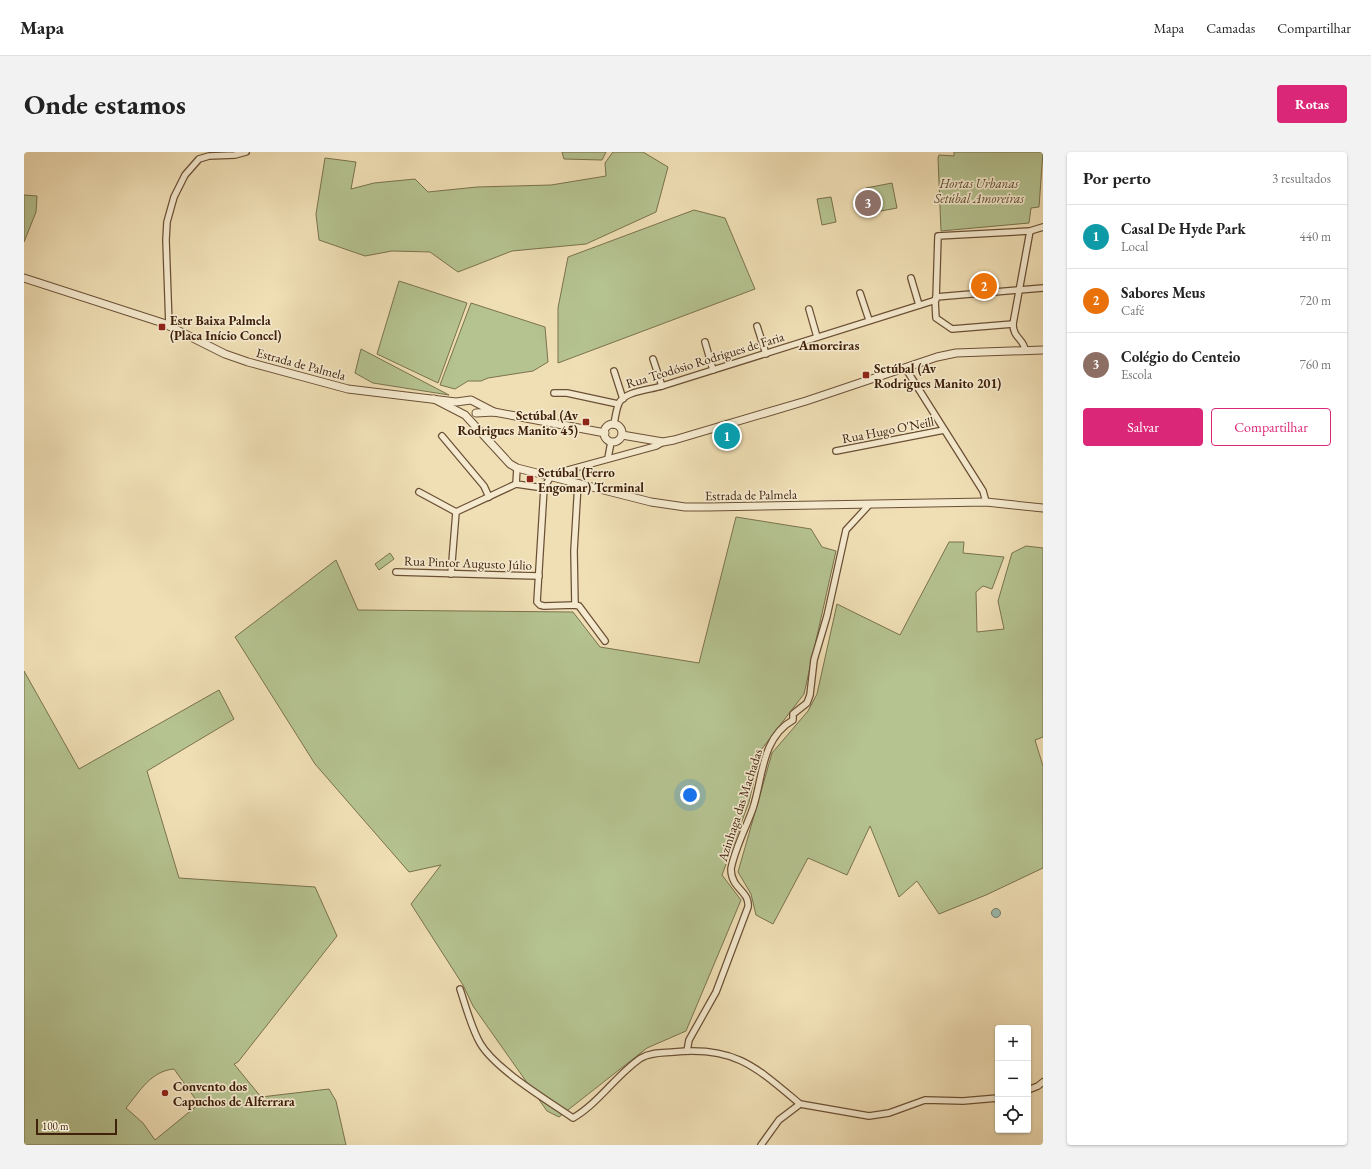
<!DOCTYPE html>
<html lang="pt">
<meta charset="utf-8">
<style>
body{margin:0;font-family:"EB Garamond",serif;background:#f2f2f2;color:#222}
.controls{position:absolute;right:12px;bottom:12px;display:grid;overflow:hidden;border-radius:4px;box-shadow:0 1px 3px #0004}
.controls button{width:36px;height:36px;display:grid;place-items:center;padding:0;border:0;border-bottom:1px solid #e0e0e0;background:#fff;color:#222;font:20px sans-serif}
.scale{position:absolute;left:12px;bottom:10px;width:81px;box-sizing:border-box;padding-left:4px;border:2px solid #3f210c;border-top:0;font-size:11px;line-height:14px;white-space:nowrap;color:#3f210c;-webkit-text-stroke:3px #f5eacf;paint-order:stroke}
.you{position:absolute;left:666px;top:643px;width:14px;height:14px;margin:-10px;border:3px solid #fff;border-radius:50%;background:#1a73e8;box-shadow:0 0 0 6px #1a73e833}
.badge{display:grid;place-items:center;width:26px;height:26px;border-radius:50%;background:#db2777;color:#fff;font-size:13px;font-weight:700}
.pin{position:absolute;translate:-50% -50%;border:2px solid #fff;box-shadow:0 1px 4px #0006}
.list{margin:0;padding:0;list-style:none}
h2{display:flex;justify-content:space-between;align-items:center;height:52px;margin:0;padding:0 16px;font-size:17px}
h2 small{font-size:13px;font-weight:400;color:#767676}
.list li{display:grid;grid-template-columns:26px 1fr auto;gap:12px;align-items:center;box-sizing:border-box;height:64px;padding:0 16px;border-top:1px solid #e0e0e0}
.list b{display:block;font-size:15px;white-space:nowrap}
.list p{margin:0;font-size:13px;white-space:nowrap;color:#767676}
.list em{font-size:13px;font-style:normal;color:#767676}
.actions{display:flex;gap:8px;padding:12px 16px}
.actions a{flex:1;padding:9px 0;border:1px solid #db2777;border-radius:4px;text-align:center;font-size:14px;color:#db2777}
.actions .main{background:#db2777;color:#fff}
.icon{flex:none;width:22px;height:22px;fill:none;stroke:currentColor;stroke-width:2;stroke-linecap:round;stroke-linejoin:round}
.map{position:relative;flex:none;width:1019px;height:993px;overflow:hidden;border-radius:4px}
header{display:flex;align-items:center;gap:24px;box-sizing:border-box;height:56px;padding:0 20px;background:#fff;border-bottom:1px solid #e0e0e0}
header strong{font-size:19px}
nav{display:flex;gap:22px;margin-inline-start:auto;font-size:14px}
.intro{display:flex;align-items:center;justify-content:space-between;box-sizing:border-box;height:96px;padding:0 24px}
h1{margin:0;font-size:28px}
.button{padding:10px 18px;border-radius:4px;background:#db2777;color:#fff;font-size:14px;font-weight:700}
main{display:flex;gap:24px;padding:0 24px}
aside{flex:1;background:#fff;border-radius:4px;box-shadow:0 1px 3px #0004}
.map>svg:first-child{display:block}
</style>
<header>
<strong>Mapa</strong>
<nav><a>Mapa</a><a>Camadas</a><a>Compartilhar</a></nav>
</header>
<div class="intro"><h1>Onde estamos</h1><a class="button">Rotas</a></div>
<main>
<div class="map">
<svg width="1019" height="993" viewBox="0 0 1019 993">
<rect width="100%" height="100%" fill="#f0dfb5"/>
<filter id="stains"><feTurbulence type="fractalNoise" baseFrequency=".005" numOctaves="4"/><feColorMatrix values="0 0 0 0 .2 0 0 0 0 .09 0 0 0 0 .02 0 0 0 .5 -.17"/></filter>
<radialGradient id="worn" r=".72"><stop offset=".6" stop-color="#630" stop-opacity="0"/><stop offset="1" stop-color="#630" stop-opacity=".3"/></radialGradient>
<g fill="#b5c391" stroke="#7a724e" fill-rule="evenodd">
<polygon points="538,0 582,0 578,8 540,7"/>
<polygon points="589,0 619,0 644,15 632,60 562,92 488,99 434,120 406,100 368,99 341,104 295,88 292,62 301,6 332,10 327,37 350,31 391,27 404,40 453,35 527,33 582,24 581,11"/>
<polygon points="930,0 1019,0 1015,55 1007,56 1005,71 917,79 914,6 915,3 930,4"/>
<polygon points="868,31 873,56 846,61 842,36"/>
<polygon points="0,43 13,44 12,60 0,90"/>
<polygon points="807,45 812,70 798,73 793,47"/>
<polygon points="670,58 701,66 731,137 534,211 534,156 544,105"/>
<polygon points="375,129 443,151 414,231 353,202"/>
<polygon points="447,151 521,175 524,210 509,219 464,226 457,229 444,229 431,237 416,233"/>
<polygon points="337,197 425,243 349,231 331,221"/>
<polygon points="712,365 787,377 798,395 812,399 780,542 737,598 725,650 698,723 717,748 662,879 623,896 535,965 523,959 449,854 439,833 387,752 417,713 385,720 291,612 211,485 312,408 334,458 549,460 576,495 675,511"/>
<polygon points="925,390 940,390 939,401 980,405 968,437 959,434 952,440 953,480 980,477 974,449 988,401 1002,394 1019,396 1019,585 1011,588 1019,614 1019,716 962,743 915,762 893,729 875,745 846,674 823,723 784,706 749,772 732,763 727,742 714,720 748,601 784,559 793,542 813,452 876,483"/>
<polygon points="366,401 370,407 355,418 351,412"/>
<path d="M0 519 55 617 195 538 210 567 123 619 155 726 291 735 313 784 214 910 210 912 237 945 305 937 312 949 322 993H0ZM150 917 175 952 131 988 119 971 102 956C116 939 127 919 150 917Z"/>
</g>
<circle fill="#9abcb0" stroke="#767e6e" cx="972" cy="761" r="4.5"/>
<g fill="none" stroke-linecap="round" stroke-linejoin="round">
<defs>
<g id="minor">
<polyline points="887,126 895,153"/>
<polyline points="836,141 845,168"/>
<polyline points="912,145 1019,136"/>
<polyline points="911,148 912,166 928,177 989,172"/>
<polyline points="785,157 793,185"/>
<polyline points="145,174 142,88 143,70 150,45 161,23 175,7 185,4 211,3 222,0"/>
<polyline points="733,174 742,202"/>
<polyline points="681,190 689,218"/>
<path d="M1001 198C1000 187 989 186 989 172L1006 79"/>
<polyline points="629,207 638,234"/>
<polyline points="882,217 959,339 962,350"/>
<polyline points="590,219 599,247"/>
<polyline points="530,241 543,241 594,252"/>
<path d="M590 273C591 266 592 258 595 251 601 239 626 238 638 234L912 148 914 84 1006 79 1019 75"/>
<polyline points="418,284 460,334 465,345"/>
<polyline points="812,299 920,278"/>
<polyline points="584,306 587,290"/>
<polyline points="493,316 492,332 520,336 527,324 533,321 632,294 639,290"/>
<polyline points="520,336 513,450 516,453 520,454 551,453 555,454 581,489"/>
<polyline points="395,340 432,360 492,332"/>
<polyline points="372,420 515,424"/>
<polyline points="427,422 432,360"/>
<polyline points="551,453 550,399 554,331"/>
<path d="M436 837C442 855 447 875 456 891 471 917 523 948 549 966 575 951 592 923 617 906 627 900 639 901 650 900 711 894 732 915 776 952"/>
<path d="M663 899 665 888 692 840 724 755C726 739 707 737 707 717 711 696 722 676 729 656 739 626 737 586 769 568V562L783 551 786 543 790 508 803 464 822 378 845 353"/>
<polyline points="1004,938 1014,934 1019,930"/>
<polyline points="737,993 755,968 776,952 845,964 865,961 901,948 939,949 974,946"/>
</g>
<g id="tertiary">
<polyline points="0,126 139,171 201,202 224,210 324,237 432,250 447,248 470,260"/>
<polyline points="410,247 441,263 486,312 493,316 627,350 661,355 684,355 962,350 1019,356"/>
<polyline points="452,261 470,260 581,281"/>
<circle cx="589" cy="281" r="9"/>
<polyline points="598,283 639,290 650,288 782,249 913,205 932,201 1019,198"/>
</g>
</defs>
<use href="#minor" stroke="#6b5036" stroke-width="8"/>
<use href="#tertiary" stroke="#6b5036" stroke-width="9"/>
<use href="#minor" stroke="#f5eacf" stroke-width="5.5"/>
<use href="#tertiary" stroke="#f5eacf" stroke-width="7"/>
</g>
<g fill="#8f2418" stroke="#f5eacf" stroke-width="1.5">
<rect x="134" y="171" width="8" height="8" rx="2"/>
<rect x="838" y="219" width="8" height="8" rx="2"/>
<rect x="558" y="266" width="8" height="8" rx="2"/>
<rect x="502" y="323" width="8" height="8" rx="2"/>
<circle cx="141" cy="941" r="4"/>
</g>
<g text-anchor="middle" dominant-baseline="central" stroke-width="3.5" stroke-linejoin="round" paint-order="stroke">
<g font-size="13" font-style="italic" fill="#5c4a2d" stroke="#f5eacf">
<text x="955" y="31">Hortas Urbanas<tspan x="955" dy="15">Setúbal Amoreiras</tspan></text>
</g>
<g font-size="13" font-weight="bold" fill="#3f210c" stroke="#f5eacf" text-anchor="start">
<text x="146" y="168">Estr Baixa Palmela<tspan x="146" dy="15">(Placa Início Concel)</tspan></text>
<text x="850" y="216">Setúbal (Av<tspan x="850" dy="15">Rodrigues Manito 201)</tspan></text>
<text x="554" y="263" text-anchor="end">Setúbal (Av<tspan x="554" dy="15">Rodrigues Manito 45)</tspan></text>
<text x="514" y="320">Setúbal (Ferro<tspan x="514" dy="15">Engomar) Terminal</tspan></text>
<text x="149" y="934">Convento dos<tspan x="149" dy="15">Capuchos de Alferrara</tspan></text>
</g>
<g font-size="13" fill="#3f210c" stroke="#f5eacf">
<text transform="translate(681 208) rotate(-17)">Rua Teodósio Rodrigues de Faria</text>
<text transform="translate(277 212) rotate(15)">Estrada de Palmela</text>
<text transform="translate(864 278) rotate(-11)">Rua Hugo O'Neill</text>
<text transform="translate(727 343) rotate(-1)">Estrada de Palmela</text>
<text transform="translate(444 411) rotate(2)">Rua Pintor Augusto Júlio</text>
<text transform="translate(716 653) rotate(-72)">Azinhaga das Machadas</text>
</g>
<g font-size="14" font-weight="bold" fill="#3f210c" stroke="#f5eacf">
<text x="805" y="193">Amoreiras</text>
</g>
</g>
<rect width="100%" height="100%" filter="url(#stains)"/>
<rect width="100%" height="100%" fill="url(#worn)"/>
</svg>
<div class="controls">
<button>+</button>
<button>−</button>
<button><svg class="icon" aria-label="locate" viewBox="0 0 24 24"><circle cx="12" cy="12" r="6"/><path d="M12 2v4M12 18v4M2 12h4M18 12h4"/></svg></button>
</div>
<div class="scale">100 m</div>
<div class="you"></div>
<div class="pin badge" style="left:703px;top:284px;background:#0f9aa8">1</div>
<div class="pin badge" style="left:960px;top:134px;background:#e8710a">2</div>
<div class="pin badge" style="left:844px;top:51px;background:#8d6e63">3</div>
</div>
<aside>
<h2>Por perto<small>3 resultados</small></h2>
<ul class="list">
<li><span class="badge" style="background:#0f9aa8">1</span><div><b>Casal De Hyde Park</b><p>Local</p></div><em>440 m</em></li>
<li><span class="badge" style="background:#e8710a">2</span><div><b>Sabores Meus</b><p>Café</p></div><em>720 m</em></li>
<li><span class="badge" style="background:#8d6e63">3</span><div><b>Colégio do Centeio</b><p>Escola</p></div><em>760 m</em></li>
</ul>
<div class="actions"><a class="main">Salvar</a><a>Compartilhar</a></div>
</aside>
</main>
